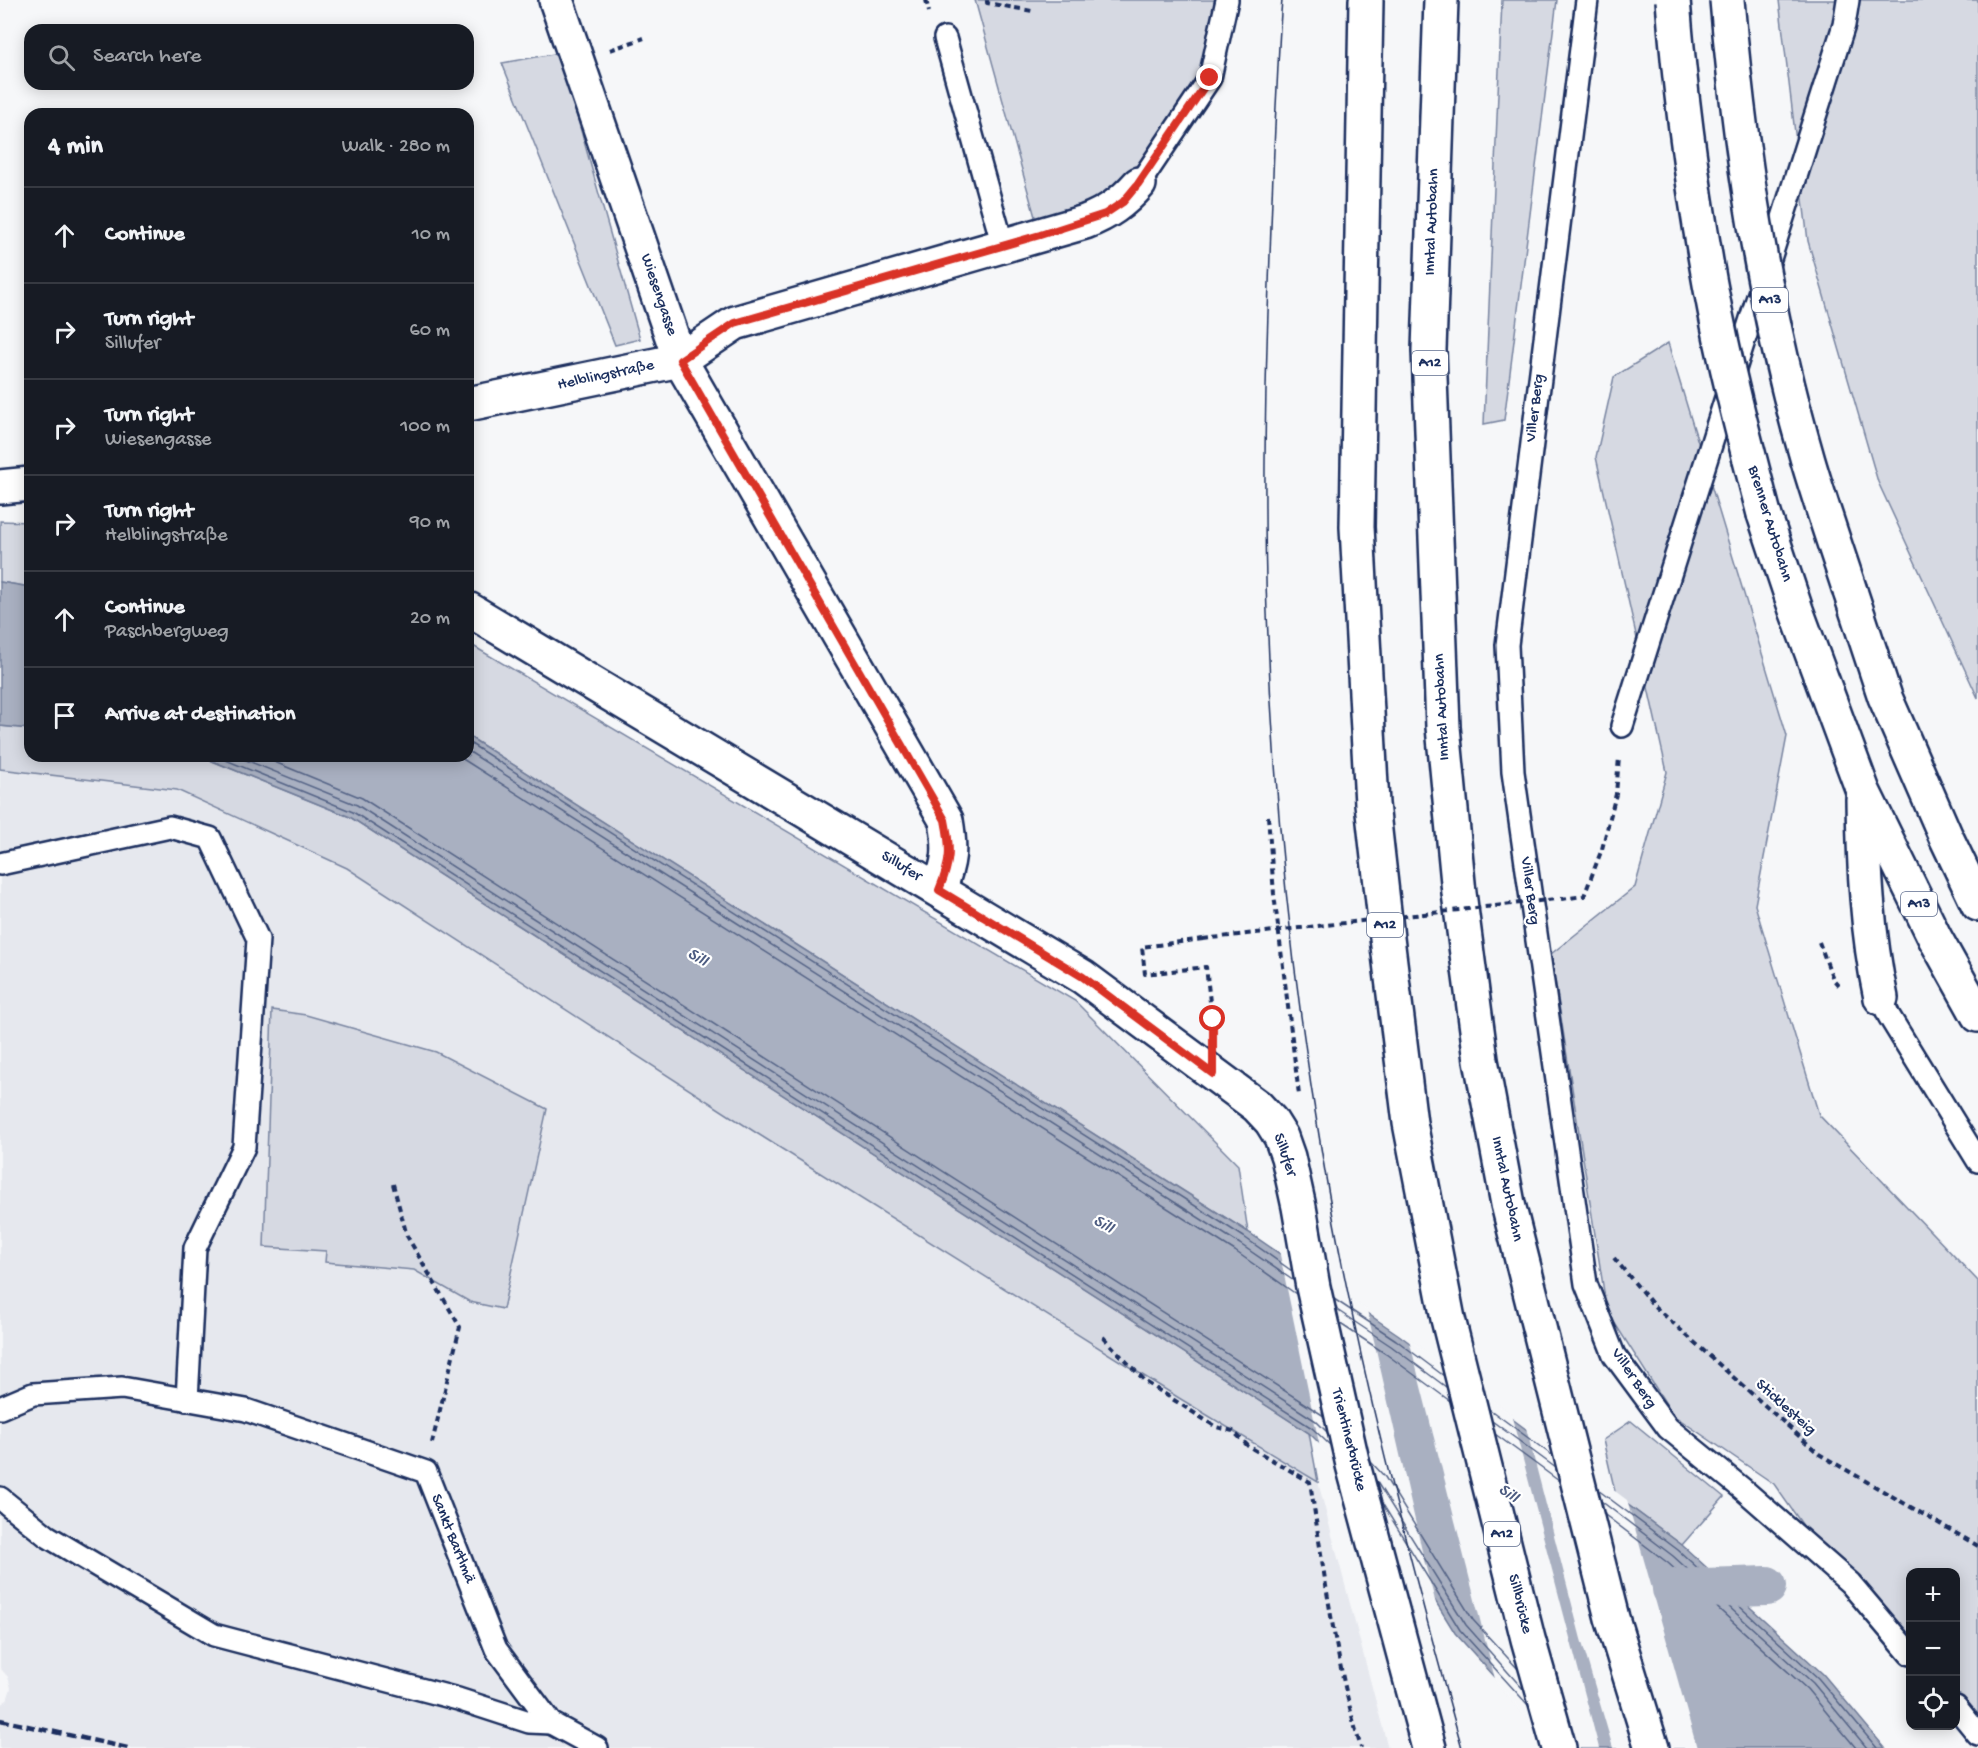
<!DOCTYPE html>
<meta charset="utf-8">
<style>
body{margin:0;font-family:"Gochi Hand",sans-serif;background:#20242c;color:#f1f3f6}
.controls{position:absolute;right:18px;bottom:18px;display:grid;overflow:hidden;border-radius:12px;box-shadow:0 3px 15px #0003}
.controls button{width:54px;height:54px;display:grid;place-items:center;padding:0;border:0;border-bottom:2px solid #363941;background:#171b24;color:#f1f3f6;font:30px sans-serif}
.stop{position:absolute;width:18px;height:18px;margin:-14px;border:4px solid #d93025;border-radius:50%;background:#fff}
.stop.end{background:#d93025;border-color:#fff;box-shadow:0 2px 6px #0008}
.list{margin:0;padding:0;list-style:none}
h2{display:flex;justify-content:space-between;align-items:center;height:78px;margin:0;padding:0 24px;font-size:26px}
h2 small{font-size:20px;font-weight:400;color:#9ea1a6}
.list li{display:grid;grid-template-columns:39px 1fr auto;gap:18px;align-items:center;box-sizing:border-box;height:96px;padding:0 24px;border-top:2px solid #363941}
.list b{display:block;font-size:22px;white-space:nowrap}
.list p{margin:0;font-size:20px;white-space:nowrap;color:#9ea1a6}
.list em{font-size:20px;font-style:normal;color:#9ea1a6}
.icon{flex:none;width:33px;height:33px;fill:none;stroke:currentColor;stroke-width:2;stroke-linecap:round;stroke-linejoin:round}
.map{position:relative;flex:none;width:1978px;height:1748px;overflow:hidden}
.search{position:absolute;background:#171b24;box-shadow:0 3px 15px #0003;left:24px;top:24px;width:450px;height:66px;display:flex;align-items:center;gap:15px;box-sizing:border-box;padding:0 21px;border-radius:18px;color:#9ea1a6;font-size:22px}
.panel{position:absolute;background:#171b24;box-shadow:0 3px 15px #0003;left:24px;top:108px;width:450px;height:654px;border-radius:18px}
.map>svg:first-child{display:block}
</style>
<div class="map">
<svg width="1978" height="1748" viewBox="0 0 1978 1748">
<rect width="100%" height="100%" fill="#f6f7f9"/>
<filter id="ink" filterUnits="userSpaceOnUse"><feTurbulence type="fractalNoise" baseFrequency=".0167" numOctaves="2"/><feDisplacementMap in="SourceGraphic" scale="12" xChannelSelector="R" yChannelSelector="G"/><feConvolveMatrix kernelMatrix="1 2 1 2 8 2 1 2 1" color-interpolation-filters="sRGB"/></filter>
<g filter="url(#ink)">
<polygon fill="#e6e8ee" points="0,769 177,790 347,868 758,1134 1179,1398 1318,1482 1388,1748 0,1748 0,1705 7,1700 11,1688 8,1677 0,1668"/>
<g fill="#d6d9e2" stroke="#7884a0" stroke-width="1.5">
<polygon points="975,0 1220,0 1210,78 1139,184 1040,235"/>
<polygon points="1502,0 1557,0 1504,420 1484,424"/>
<polygon points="1779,0 1978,0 1978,698 1878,482 1808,241"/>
<polygon points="559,53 640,339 615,345 502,63"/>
<polygon points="1668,343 1787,736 1755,905 1819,1115 1978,1281 1978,1715 1956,1697 1956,1572 1910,1572 1910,1660 1881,1637 1774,1484 1673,1415 1607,1311 1551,954 1635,887 1667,772 1596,457 1614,377"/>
<polygon points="0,521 30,522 30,587 0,582"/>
<polygon points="468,643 1075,1001 1238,1165 1248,1232 468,736"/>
<polygon points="0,726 30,729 30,756 200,756 350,817 1309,1433 1318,1482 1179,1398 758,1134 347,868 177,790 0,769"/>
<polygon points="272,1010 306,1015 436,1052 547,1109 503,1309 470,1302 414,1270 325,1262 326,1251 264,1247"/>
<polygon points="1631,1421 1724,1497 1682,1545 1616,1496 1603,1440"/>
</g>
<g fill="#a9b0c1" stroke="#707c99" stroke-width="1.5">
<polygon points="0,582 30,587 30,729 0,726"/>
<polygon points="468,736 1248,1232 1399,1335 1682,1545 1823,1674 1885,1748 1568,1748 1525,1710 1455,1633 1366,1489 1309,1433 350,817 200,756 468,756"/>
</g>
<g fill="#f6f7f9">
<polygon points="1279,1250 1367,1310 1425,1564 1438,1611 1364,1491 1320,1448"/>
<polygon points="1409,1339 1511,1414 1599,1748 1563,1748 1523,1713 1496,1683"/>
<polygon points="1525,1424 1627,1500 1697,1748 1613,1748 1581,1639"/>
</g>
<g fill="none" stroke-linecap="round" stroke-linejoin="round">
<g stroke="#546386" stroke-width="1.5">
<polyline points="468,742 1244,1237 1292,1271"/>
<polyline points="468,751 1240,1244 1294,1281"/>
<polyline points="216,756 353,812 1312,1428 1330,1445"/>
<polyline points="236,756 357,805 1316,1421 1327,1432"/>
<polyline points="260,756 362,798 1324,1416"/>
<polyline points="458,756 1235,1251 1296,1294"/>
<polyline points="1334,1299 1396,1340 1444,1376"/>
<polyline points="1337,1310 1391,1346 1446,1387"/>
<polyline points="1339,1323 1386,1354 1450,1401"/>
<polyline points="1489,1409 1553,1456"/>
<polyline points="1492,1421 1556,1468"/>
<polyline points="1495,1434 1559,1481"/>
<polyline points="1371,1462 1385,1477 1473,1620 1518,1669"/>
<polyline points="1375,1479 1466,1625 1523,1689"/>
<polyline points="1598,1490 1678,1550 1818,1678 1877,1748"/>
<polyline points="1601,1501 1673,1556 1813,1683 1867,1748"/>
<polyline points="1382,1503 1460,1630 1528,1705"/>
<polyline points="1605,1515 1668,1563 1807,1689 1856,1748"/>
</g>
<polyline stroke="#a9b0c1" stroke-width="40" points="1672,1589 1767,1586"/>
<defs>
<g id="service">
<polyline points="1587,0 1507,645 1513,772 1586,1284 1614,1355 1668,1428 1745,1491 1850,1583 1910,1654"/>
<polyline points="945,38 1003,246"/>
<polyline points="1139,184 1210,78 1227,0"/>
<polyline points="1622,726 1844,25 1848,0"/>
<polyline points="0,864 170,827 210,838 258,939 244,1147 195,1248 187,1400"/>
<polyline points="1881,998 1889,1016 1978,1161"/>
<polyline points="0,1408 33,1394 122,1388 246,1410 426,1472 496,1649 551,1723 597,1748"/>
<polyline points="0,1498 47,1536 214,1635 458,1699 529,1722 551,1723"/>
<polyline points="1956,1707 1978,1734"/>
</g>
<g id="minor">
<path d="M556 0 680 360 946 820C951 850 950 861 939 890"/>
<path d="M468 404 680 360 735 323 1085 222C1108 213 1122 203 1139 184"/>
<polyline points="0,487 30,484"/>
<polyline points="468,609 1083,977 1257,1106 1271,1121 1281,1137 1288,1157 1299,1207 1313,1287 1353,1465 1429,1748"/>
</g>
<g id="motorway">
<polyline points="1366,0 1357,527 1372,804 1387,938 1410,1123 1448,1319 1528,1639 1559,1748"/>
<polyline points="1441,0 1429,350 1443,727 1459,893 1481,1060 1508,1204 1612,1618 1652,1748"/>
<polyline points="1764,514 1796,610 1863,791 1935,938 1978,1015"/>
<polyline points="1850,591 1885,697 1946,837 1978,904"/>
<path d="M1863 799C1864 866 1867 933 1881 998"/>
</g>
</defs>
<use href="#service" stroke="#1b2f5e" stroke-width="26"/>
<use href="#minor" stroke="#1b2f5e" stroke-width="38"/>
<use href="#motorway" stroke="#1b2f5e" stroke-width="38"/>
<g stroke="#1b2f5e" stroke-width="4" stroke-dasharray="6 4.5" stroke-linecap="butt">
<polyline points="926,0 929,12"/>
<polyline points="987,0 987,3 1032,11"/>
<polyline points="610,50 644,38"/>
<polyline points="1268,816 1274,894 1299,1095"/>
<polyline points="1561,899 1584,896 1602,849 1616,794 1619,757"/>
<polyline points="1203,939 1142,947 1145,974 1206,967 1213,1028"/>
<polyline points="1819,942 1833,979 1841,988"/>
<polyline points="393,1184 407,1236 460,1327 432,1443"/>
<polyline points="1614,1258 1654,1306 1819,1454 1978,1546"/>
<path d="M1103 1337 1146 1382 1216 1427 1233 1431 1248 1446 1310 1482C1324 1570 1335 1662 1361 1748"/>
</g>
<use href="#service" stroke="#fff" stroke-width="21"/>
<use href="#minor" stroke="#fff" stroke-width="33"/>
<use href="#motorway" stroke="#fff" stroke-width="33"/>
<path stroke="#1b2f5e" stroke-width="1.5" d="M1282 0C1279 35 1278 71 1276 106 1273 166 1271 225 1269 284 1265 394 1263 503 1267 613 1273 796 1292 979 1323 1160 1356 1359 1408 1554 1462 1748"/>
<polyline stroke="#1b2f5e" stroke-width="4.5" stroke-dasharray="9 4.5" stroke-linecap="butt" points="0,1720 128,1748"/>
<defs>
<g id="motorway-bridge">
<path d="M1673 0C1680 95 1693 190 1710 284 1724 361 1744 438 1764 514"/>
<path d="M1727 0C1740 154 1765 313 1808 461 1821 505 1836 548 1850 591"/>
</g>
</defs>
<use href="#motorway-bridge" stroke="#1b2f5e" stroke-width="38" stroke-linecap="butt"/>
<polyline stroke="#1b2f5e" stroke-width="4" stroke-dasharray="6 4.5" stroke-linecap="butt" points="1203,939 1556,899"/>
<use href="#motorway-bridge" stroke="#fff" stroke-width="33"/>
</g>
</g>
<g fill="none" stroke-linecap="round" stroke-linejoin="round" filter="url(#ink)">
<path stroke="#d93025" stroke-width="8" d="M1210 78 1138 184 1123 202 1105 214 1040 235 735 323 680 360 945 820C951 850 951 861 939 890L1083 977 1213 1074V1019"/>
</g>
<g text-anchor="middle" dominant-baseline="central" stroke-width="4.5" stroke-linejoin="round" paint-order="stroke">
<g fill="#fff" stroke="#5f6d8e" stroke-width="1.5">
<rect x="1752" y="288" width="36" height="24" rx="4.5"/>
<rect x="1412" y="351" width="36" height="24" rx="4.5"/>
<rect x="1901" y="892" width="36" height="24" rx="4.5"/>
<rect x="1367" y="913" width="36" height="24" rx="4.5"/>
<rect x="1484" y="1522" width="36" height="24" rx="4.5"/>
</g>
<g font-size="15" font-weight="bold" fill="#1b2f5e">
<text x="1770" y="300">A13</text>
<text x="1430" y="363">A12</text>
<text x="1919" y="904">A13</text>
<text x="1385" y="925">A12</text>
<text x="1502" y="1534">A12</text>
</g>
<g font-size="16" fill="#1b2f5e" stroke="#fff">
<text transform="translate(1433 222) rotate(-88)">Inntal Autobahn</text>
<text transform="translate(658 295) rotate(71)">Wiesengasse</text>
<text transform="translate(606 376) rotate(-12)">Helblingstraße</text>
<text transform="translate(1536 408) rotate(-83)">Viller Berg</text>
<text transform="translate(1769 524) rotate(73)">Brenner Autobahn</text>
<text transform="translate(1443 707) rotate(-93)">Inntal Autobahn</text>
<text transform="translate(901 867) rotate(31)">Sillufer</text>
<text transform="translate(1529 891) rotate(82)">Viller Berg</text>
<text transform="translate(1284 1155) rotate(71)">Sillufer</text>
<text transform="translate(1506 1189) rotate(78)">Inntal Autobahn</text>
<text transform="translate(1633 1379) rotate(56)">Viller Berg</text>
<text transform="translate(1785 1408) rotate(42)">Sticklesteig</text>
<text transform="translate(1348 1440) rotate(76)">Trientinerbrücke</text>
<text transform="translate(452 1539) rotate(68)">Sankt Bartlmä</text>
<text transform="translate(1519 1604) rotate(76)">Sillbrücke</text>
</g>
<g font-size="18" font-style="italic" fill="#4d5c81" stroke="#fff">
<text transform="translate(697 958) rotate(33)">Sill</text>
<text transform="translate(1103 1225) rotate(32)">Sill</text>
<text transform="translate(1508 1494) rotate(37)">Sill</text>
</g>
</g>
</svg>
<div class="controls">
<button>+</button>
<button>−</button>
<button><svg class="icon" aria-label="locate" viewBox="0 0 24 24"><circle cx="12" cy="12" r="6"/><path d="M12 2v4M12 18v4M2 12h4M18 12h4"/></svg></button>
</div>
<div class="stop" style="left:1213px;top:1019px"></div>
<div class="stop end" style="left:1210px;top:78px"></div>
<div class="search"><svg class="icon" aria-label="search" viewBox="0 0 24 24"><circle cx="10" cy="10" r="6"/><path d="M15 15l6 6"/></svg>Search here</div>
<section class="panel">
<h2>4 min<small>Walk · 280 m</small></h2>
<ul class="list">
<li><svg class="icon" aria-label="ahead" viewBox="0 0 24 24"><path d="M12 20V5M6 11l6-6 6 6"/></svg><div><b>Continue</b></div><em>10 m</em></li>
<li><svg class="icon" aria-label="right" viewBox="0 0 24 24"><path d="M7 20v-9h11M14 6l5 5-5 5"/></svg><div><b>Turn right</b><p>Sillufer</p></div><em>60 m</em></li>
<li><svg class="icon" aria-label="right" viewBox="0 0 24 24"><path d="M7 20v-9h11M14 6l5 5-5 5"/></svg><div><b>Turn right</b><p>Wiesengasse</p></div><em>100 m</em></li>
<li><svg class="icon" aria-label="right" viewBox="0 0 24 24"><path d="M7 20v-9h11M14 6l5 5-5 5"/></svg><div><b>Turn right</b><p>Helblingstraße</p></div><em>90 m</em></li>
<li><svg class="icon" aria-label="ahead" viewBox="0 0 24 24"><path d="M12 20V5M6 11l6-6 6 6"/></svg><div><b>Continue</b><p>Paschbergweg</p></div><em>20 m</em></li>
<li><svg class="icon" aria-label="arrive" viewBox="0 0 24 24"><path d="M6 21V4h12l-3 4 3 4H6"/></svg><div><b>Arrive at destination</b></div></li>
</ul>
</section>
</div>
